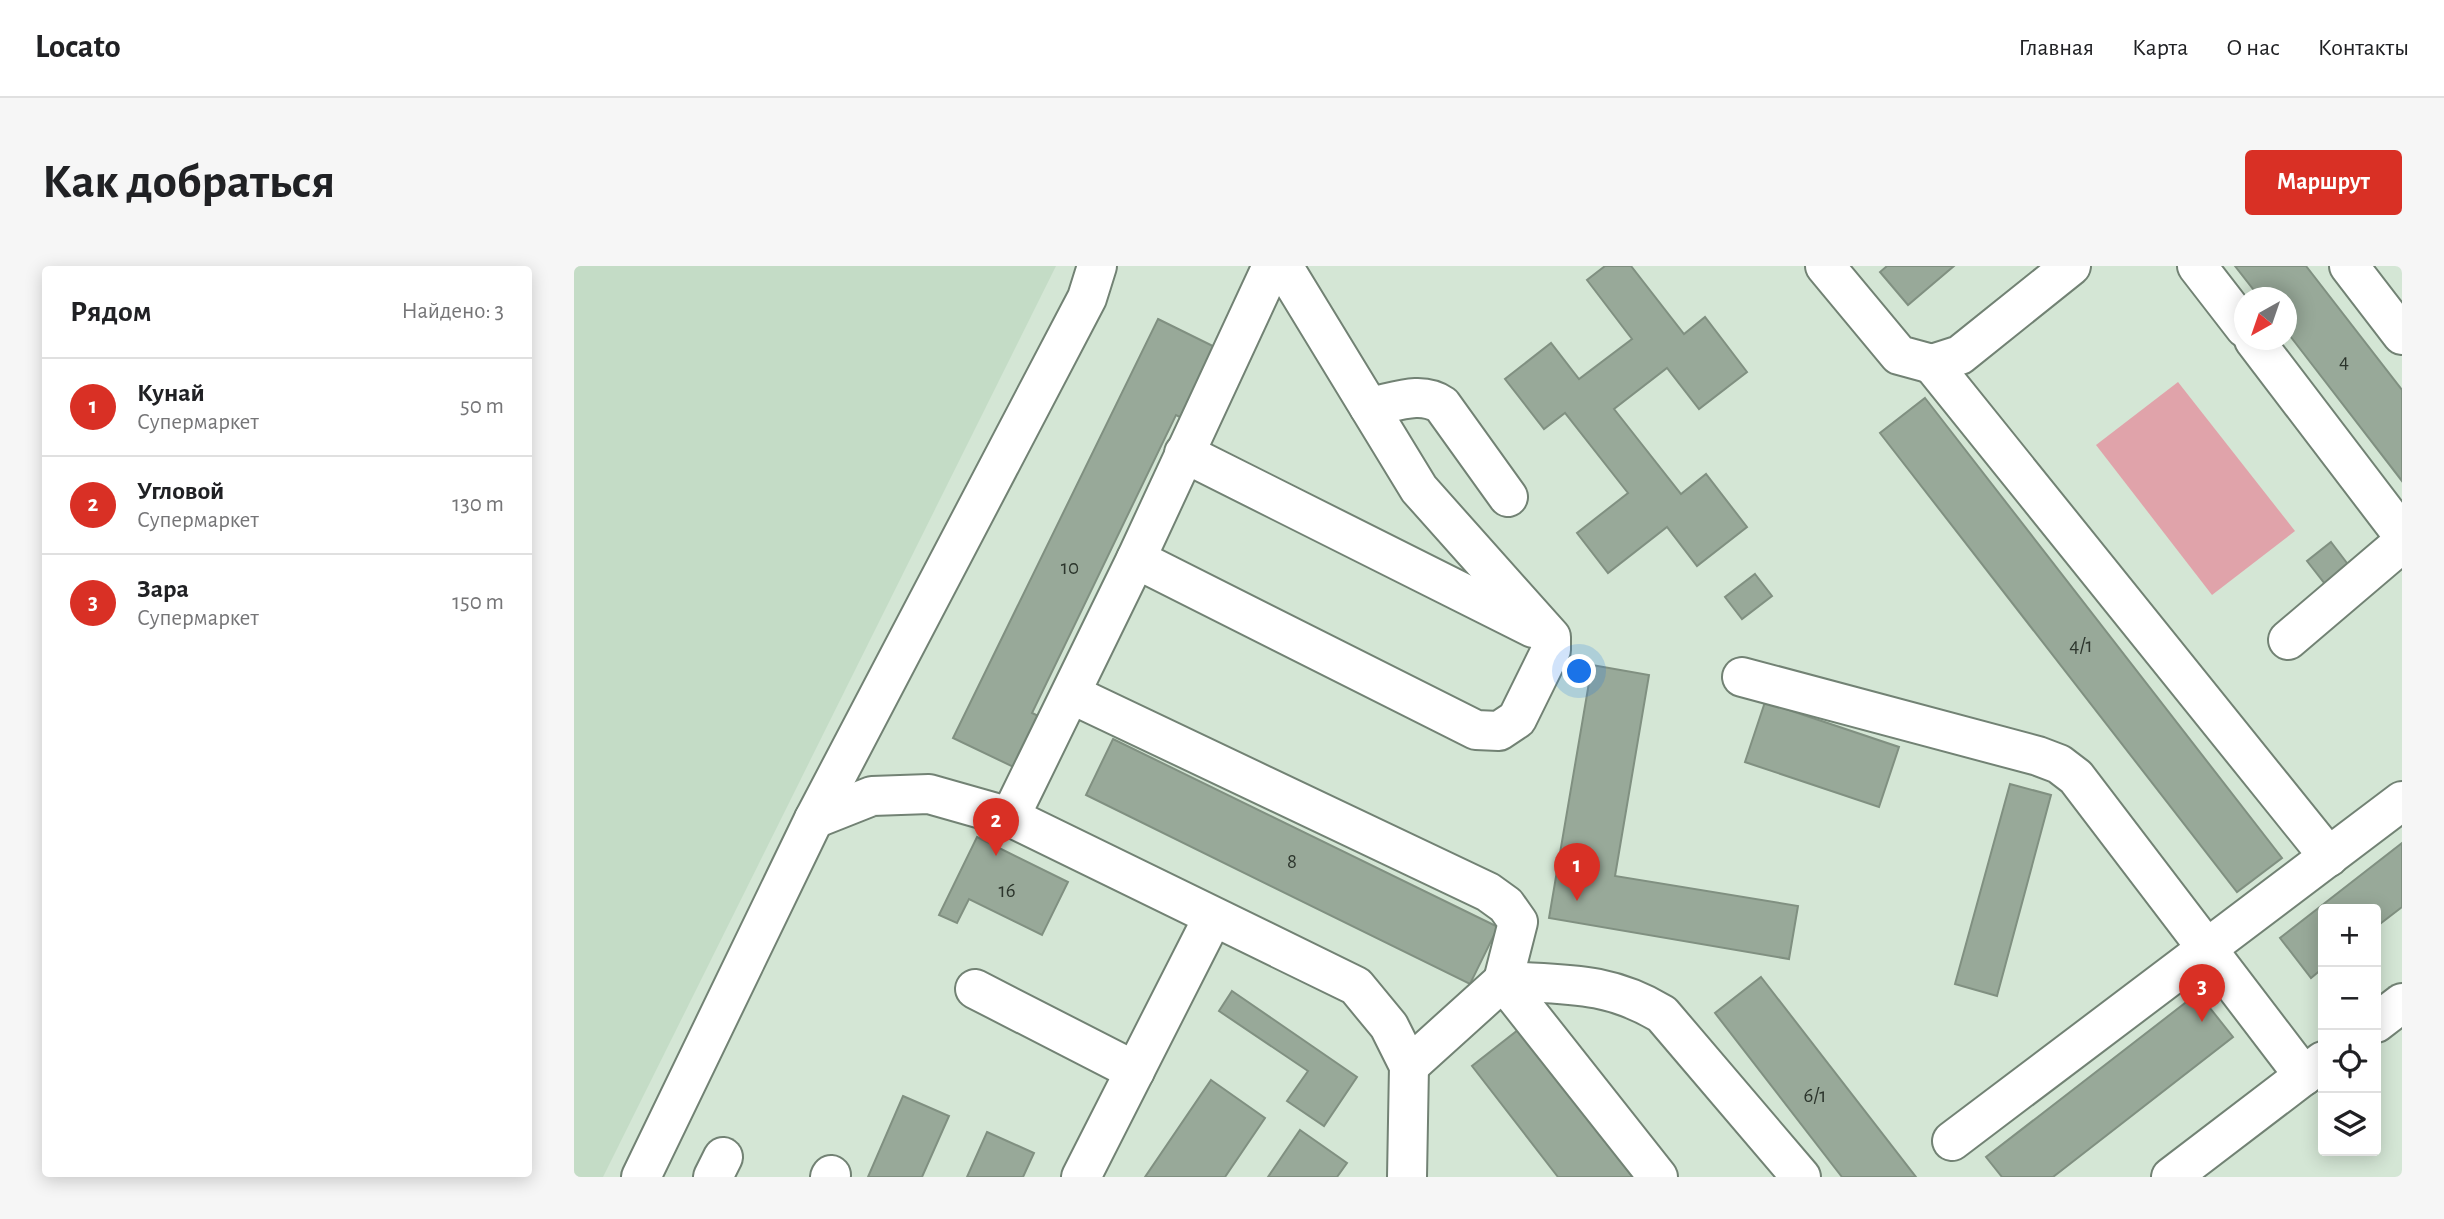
<!DOCTYPE html>
<html lang="ru">
<meta charset="utf-8">
<style>
body{margin:0;font-family:"Alegreya Sans",sans-serif;background:#f6f6f6;color:#202124}
.controls{position:absolute;right:21px;bottom:21px;display:grid;overflow:hidden;border-radius:7px;box-shadow:0 4px 18px #0003}
.controls button{width:63px;height:63px;display:grid;place-items:center;padding:0;border:0;border-bottom:2px solid #e0e0e0;background:#fff;color:#202124;font:35px sans-serif}
.compass{position:absolute;left:1660px;top:21px;width:63px;height:63px;border-radius:50%;background:#fff;box-shadow:0 4px 18px #0003;rotate:220deg}
.you{position:absolute;left:1006px;top:406px;width:24px;height:24px;margin:-18px;border:5px solid #fff;border-radius:50%;background:#1a73e8;box-shadow:0 0 0 10px #1a73e833}
.badge{display:grid;place-items:center;width:46px;height:46px;border-radius:50%;background:#d93025;color:#fff;font-size:23px;font-weight:700}
.pin{position:absolute;translate:-50% -58px;filter:drop-shadow(0 2px 4px #0008)}
.pin::after{content:'';position:absolute;top:37px;width:24px;height:21px;background:inherit;clip-path:polygon(0 0,100% 0,50% 100%)}
.list{margin:0;padding:0;list-style:none}
h2{display:flex;justify-content:space-between;align-items:center;height:91px;margin:0;padding:0 28px;font-size:30px}
h2 small{font-size:23px;font-weight:400;color:#757577}
.list li{display:grid;grid-template-columns:46px 1fr auto;gap:21px;align-items:center;box-sizing:border-box;height:98px;padding:0 28px;border-top:2px solid #e0e0e0}
.list b{display:block;font-size:26px;white-space:nowrap}
.list p{margin:0;font-size:23px;white-space:nowrap;color:#757577}
.list em{font-size:23px;font-style:normal;color:#757577}
.icon{flex:none;width:38px;height:38px;fill:none;stroke:currentColor;stroke-width:2;stroke-linecap:round;stroke-linejoin:round}
.map{position:relative;flex:none;width:1828px;height:911px;overflow:hidden;border-radius:7px}
header{display:flex;align-items:center;gap:42px;box-sizing:border-box;height:98px;padding:0 35px;background:#fff;border-bottom:2px solid #e0e0e0}
header strong{font-size:33px}
nav{display:flex;gap:38px;margin-inline-start:auto;font-size:24px}
.intro{display:flex;align-items:center;justify-content:space-between;box-sizing:border-box;height:168px;padding:0 42px}
h1{margin:0;font-size:49px}
.button{padding:18px 32px;border-radius:7px;background:#d93025;color:#fff;font-size:24px;font-weight:700}
main{display:flex;gap:42px;padding:0 42px}
aside{flex:1;background:#fff;border-radius:7px;box-shadow:0 4px 18px #0003}
.map>svg:first-child{display:block}
</style>
<header>
<strong>Locato</strong>
<nav><a>Главная</a><a>Карта</a><a>О нас</a><a>Контакты</a></nav>
</header>
<div class="intro"><h1>Как добраться</h1><a class="button">Маршрут</a></div>
<main>
<aside>
<h2>Рядом<small>Найдено: 3</small></h2>
<ul class="list">
<li><span class="badge">1</span><div><b>Кунай</b><p>Супермаркет</p></div><em>50 m</em></li>
<li><span class="badge">2</span><div><b>Угловой</b><p>Супермаркет</p></div><em>130 m</em></li>
<li><span class="badge">3</span><div><b>Зара</b><p>Супермаркет</p></div><em>150 m</em></li>
</ul>
</aside>
<div class="map">
<svg width="1828" height="911" viewBox="0 0 1828 911">
<rect width="100%" height="100%" fill="#d4e6d5"/>
<polygon fill="#c4dcc6" points="0,0 482,0 29,911 0,911"/>
<polygon fill="#e0a3aa" points="1604,116 1721,265 1638,329 1522,179"/>
<g fill="#98a999" stroke="#809081" stroke-width="2">
<polygon points="1031,0 1057,0 1110,68 1131,51 1173,106 1125,143 1093,102 1040,143 1107,228 1132,208 1173,261 1123,300 1093,261 1034,307 1003,267 1054,227 991,147 970,163 931,113 977,77 1005,113 1058,73 1013,14"/>
<polygon points="1313,0 1380,0 1334,39 1306,6"/>
<polygon points="1661,0 1732,0 1828,124 1828,215 1713,66 1713,32 1686,32"/>
<polygon points="584,53 653,87 616,156 602,149 458,447 473,454 448,505 379,472"/>
<polygon points="1351,132 1708,592 1663,626 1306,167"/>
<polygon points="1757,276 1779,305 1755,323 1733,295"/>
<polygon points="1181,308 1198,330 1168,353 1151,331"/>
<polygon points="1018,399 1075,409 1041,610 1224,640 1215,693 975,652"/>
<polygon points="1191,436 1325,481 1305,541 1171,496"/>
<polygon points="539,473 924,661 896,718 512,529"/>
<polygon points="1436,518 1477,529 1423,730 1381,718"/>
<polygon points="403,571 494,616 468,669 395,633 383,657 365,649"/>
<polygon points="1828,577 1828,641 1802,661 1802,643 1749,643 1749,702 1737,712 1706,672"/>
<polygon points="1187,711 1342,911 1268,911 1141,747"/>
<polygon points="658,725 783,811 750,860 713,835 734,805 645,745"/>
<polygon points="1624,727 1659,771 1479,911 1428,911 1412,891"/>
<polygon points="944,764 1059,911 984,911 898,800"/>
<polygon points="637,814 691,852 651,911 571,911"/>
<polygon points="329,830 375,850 348,911 294,911"/>
<polygon points="726,864 773,897 763,911 694,911"/>
<polygon points="413,866 460,887 449,911 393,911"/>
</g>
<g fill="none" stroke-linecap="round" stroke-linejoin="round">
<defs>
<g id="minor">
<polyline points="1251,0 1325,89 1358,98 1386,89 1497,0"/>
<polyline points="1623,0 1671,62"/>
<polyline points="1775,0 1828,69"/>
<polyline points="1680,74 1828,268"/>
<polyline points="1358,98 1755,591"/>
<path d="M795 141C819 137 847 124 868 139L934 231"/>
<polyline points="610,187 959,362"/>
<polyline points="562,293 902,464 925,465 943,453 977,384 977,371 845,223 709,0"/>
<polyline points="1714,374 1828,277"/>
<polyline points="1168,411 1464,490 1485,498 1502,511 1730,810"/>
<polyline points="497,428 914,626 932,639 944,656 929,715 1084,911"/>
<polyline points="436,551 562,293 698,0"/>
<polyline points="240,553 298,530 355,528 436,551 782,720 815,760 835,800 833,911"/>
<polyline points="401,723 561,805"/>
<polyline points="1802,757 1828,737"/>
<path d="M835 800 929 715C991 719 1033 715 1088 748L1227 911"/>
<polyline points="1378,875 1828,535"/>
<polyline points="67,911 240,553 513,32 523,0"/>
<polyline points="139,911 149,891"/>
<polyline points="256,911 257,909"/>
<polyline points="507,911 638,653"/>
<polyline points="1597,911 1749,795"/>
</g>
</defs>
<use href="#minor" stroke="#728274" stroke-width="42"/>
<use href="#minor" stroke="#fff" stroke-width="38"/>
</g>
<g text-anchor="middle" dominant-baseline="central" stroke-width="5" stroke-linejoin="round" paint-order="stroke">
<g font-size="21" fill="#2c352c">
<text x="1770" y="95">4</text>
<text x="496" y="301">10</text>
<text x="1507" y="379">4/1</text>
<text x="718" y="595">8</text>
<text x="433" y="624">16</text>
<text x="1241" y="829">6/1</text>
</g>
</g>
</svg>
<div class="controls">
<button>+</button>
<button>−</button>
<button><svg class="icon" aria-label="locate" viewBox="0 0 24 24"><circle cx="12" cy="12" r="6"/><path d="M12 2v4M12 18v4M2 12h4M18 12h4"/></svg></button>
<button><svg class="icon" aria-label="layers" viewBox="0 0 24 24"><path d="M12 4l9 5-9 5-9-5zM3 14l9 5 9-5"/></svg></button>
</div>
<svg class="compass" viewBox="-18 -18 36 36"><path d="M0-13l5 13h-10z" fill="#e53935"/><path d="M0 13l5-13h-10z" fill="#757577"/></svg>
<div class="you"></div>
<div class="pin badge" style="left:1003px;top:635px">1</div>
<div class="pin badge" style="left:422px;top:590px">2</div>
<div class="pin badge" style="left:1628px;top:756px">3</div>
</div>
</main>
